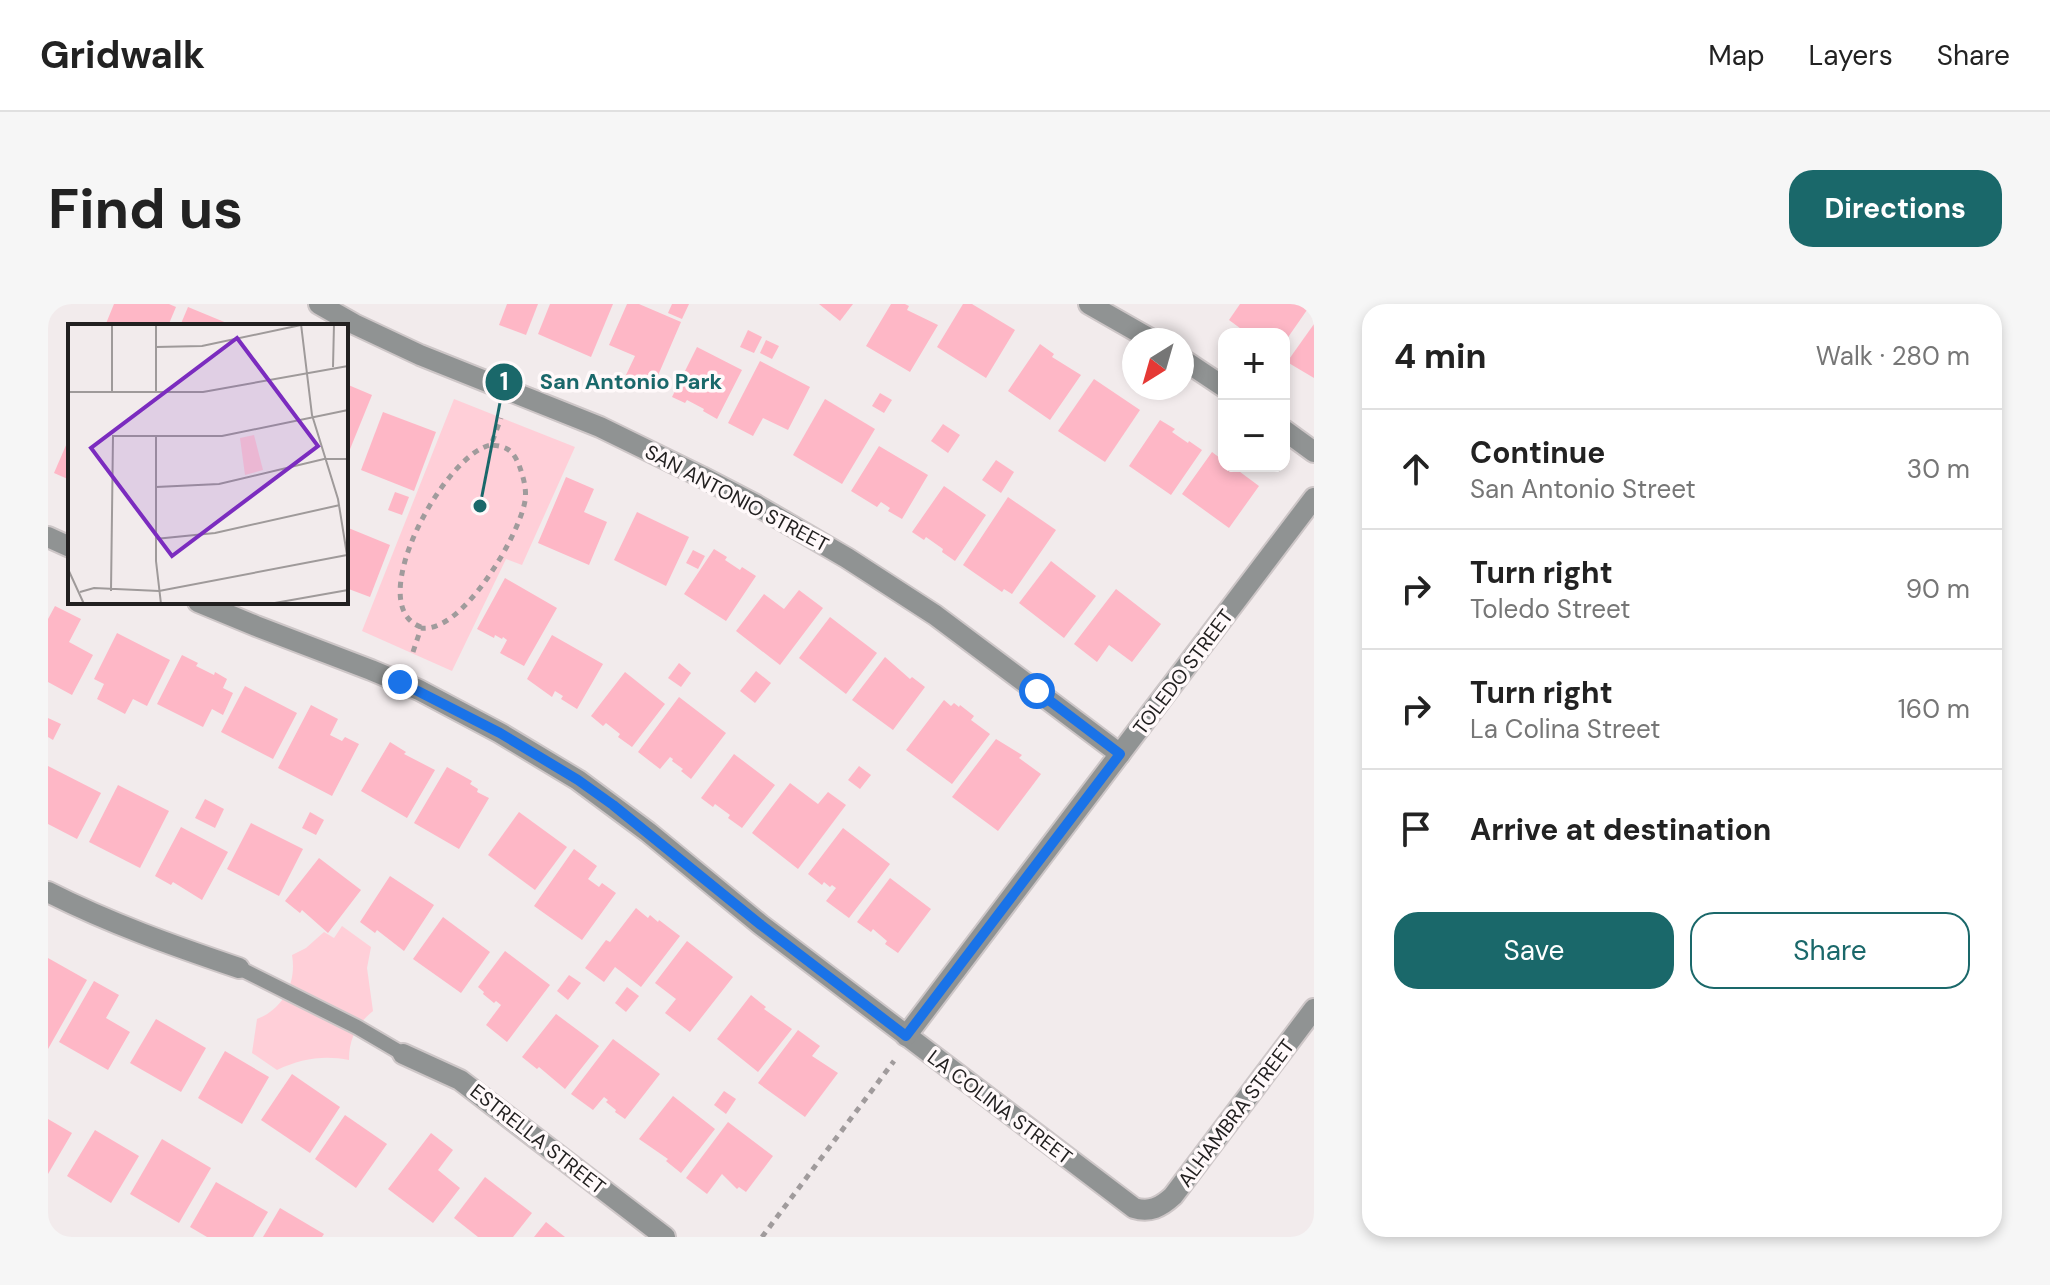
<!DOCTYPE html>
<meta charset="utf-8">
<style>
body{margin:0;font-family:"DM Sans",sans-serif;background:#f6f6f6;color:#222}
.controls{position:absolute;right:24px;top:24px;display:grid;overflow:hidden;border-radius:16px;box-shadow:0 4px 12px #0003}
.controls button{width:72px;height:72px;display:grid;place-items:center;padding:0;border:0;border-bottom:2px solid #e0e0e0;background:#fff;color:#222;font:40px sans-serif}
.compass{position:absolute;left:1074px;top:24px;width:72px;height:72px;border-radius:50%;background:#fff;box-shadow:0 4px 12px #0003;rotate:217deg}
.stop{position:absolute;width:24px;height:24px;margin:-18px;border:6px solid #1a73e8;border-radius:50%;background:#fff}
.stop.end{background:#1a73e8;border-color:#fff;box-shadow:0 2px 8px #0008}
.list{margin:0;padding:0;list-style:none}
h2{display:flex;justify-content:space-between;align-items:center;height:104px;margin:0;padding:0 32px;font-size:34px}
h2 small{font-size:26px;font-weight:400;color:#767676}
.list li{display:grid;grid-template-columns:52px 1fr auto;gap:24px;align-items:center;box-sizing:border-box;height:120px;padding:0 32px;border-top:2px solid #e0e0e0}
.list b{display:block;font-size:30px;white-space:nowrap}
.list p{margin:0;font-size:26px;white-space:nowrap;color:#767676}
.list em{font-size:26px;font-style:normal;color:#767676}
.actions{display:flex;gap:16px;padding:24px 32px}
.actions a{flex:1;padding:18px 0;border:2px solid #1a686a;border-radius:24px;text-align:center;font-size:28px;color:#1a686a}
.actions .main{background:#1a686a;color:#fff}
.icon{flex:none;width:44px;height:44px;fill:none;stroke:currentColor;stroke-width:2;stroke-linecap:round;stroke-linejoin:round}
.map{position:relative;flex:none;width:1266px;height:933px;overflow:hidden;border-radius:24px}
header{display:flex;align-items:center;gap:48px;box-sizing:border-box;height:112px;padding:0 40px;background:#fff;border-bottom:2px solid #e0e0e0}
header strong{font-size:38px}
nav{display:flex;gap:44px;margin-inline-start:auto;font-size:28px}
.intro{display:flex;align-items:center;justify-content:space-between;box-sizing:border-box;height:192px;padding:0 48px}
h1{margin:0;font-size:56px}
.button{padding:20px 36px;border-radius:24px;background:#1a686a;color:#fff;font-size:28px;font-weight:700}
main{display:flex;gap:48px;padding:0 48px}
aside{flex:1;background:#fff;border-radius:24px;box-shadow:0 4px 12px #0003}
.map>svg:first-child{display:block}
</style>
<header>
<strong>Gridwalk</strong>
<nav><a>Map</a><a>Layers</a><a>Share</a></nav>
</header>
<div class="intro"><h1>Find us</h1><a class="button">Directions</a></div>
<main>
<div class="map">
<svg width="1266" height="933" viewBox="0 0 1266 933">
<rect width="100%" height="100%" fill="#f2ebec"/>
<g fill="#ffcfd8">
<polygon points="406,95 527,143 474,261 458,255 404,367 314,327"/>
<path d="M294 622 323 643 319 664 325 707C309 720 301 734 301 756 275 751 253 755 229 766L204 749 209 715C235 705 249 679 244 651L258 644 276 628 286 634Z"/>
</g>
<g fill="#feb7c6">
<polygon points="66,0 121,0 128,3 120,22 57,22"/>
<polygon points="459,0 490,0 478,31 451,21"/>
<polygon points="502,0 565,0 543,53 490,30"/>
<polygon points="579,0 591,0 633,18 605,83 578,71 587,52 561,41"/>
<polygon points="624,0 641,0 634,15 620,9"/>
<polygon points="771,0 805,0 792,17"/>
<polygon points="843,0 857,0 861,2 859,6 890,21 862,68 818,42"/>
<polygon points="915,0 924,0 967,26 938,74 889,43"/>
<polygon points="1192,0 1250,0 1259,6 1236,39 1236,30 1200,30 1181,16"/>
<polygon points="140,3 186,22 132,22"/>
<polygon points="1266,20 1266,74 1239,58"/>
<polygon points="700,26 714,33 706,49 692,43"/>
<polygon points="718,36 731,42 724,55 712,49"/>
<polygon points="992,40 1006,50 1004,53 1033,71 1002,116 960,87"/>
<polygon points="649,43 694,66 669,115 655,107 656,105 639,96 637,99 624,93"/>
<polygon points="712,57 762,83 740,126 715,114 705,132 680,119"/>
<polygon points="1046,75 1092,106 1057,158 1010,127"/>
<polygon points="298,80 324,91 298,155"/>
<polygon points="832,89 844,96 836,109 824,102"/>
<polygon points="777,95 827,125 794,180 745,151"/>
<polygon points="335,108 388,128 366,187 313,166"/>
<polygon points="1112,116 1127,125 1124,128 1140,139 1141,137 1154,146 1123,191 1081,162"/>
<polygon points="895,120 912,131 900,149 883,137"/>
<polygon points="22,132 22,176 6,169"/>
<polygon points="831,142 880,171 854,215 840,207 842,204 833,198 829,203 803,187"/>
<polygon points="1164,148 1176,157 1176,162 1184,162 1211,182 1181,224 1134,190"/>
<polygon points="948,156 966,168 953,189 934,176"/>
<polygon points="518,173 546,185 536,208 559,218 541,261 490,239"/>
<polygon points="896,182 938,211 907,257 894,248 895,245 878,233 876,236 864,228"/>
<polygon points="347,188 361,193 354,211 340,206"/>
<polygon points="960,193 1008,226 964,290 956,285 954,288 915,261"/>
<polygon points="589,208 641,233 618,282 566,256"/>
<polygon points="298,223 342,241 322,293 298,284"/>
<polygon points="666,245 679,253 677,256 692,266 694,263 708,272 678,317 636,290"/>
<polygon points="645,246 657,252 650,265 638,259"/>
<polygon points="1003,257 1048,292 1016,334 971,299"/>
<polygon points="457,274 509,304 476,362 452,349 459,336 455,333 454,335 447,331 446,334 429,325"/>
<polygon points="1068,285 1113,320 1084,358 1061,341 1049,358 1026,340"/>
<polygon points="751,286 775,304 732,361 688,327 716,290 736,305"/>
<polygon points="7,302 33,315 21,338 45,351 24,391 0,378 0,315"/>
<polygon points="782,313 829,349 798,390 751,354"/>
<polygon points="69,329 122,356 99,402 85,395 77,410 49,395 56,380 46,375"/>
<polygon points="504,331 555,360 529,405 513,395 515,392 507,387 504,393 479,375"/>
<polygon points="134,351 150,359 148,362 166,371 167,368 179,375 175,384 185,389 175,411 164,405 155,423 109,400"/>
<polygon points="837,353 862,375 864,373 877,383 845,426 804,396"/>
<polygon points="631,359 643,369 633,383 620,374"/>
<polygon points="708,367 723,379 707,399 692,387"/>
<polygon points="577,368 617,400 584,443 570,433 572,430 558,419 555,422 543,412"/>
<polygon points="197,382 249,409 225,455 173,428"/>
<polygon points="631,393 678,429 643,475 633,467 635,465 624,457 625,455 622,453 612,465 590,448"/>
<polygon points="896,396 903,402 906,399 911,403 912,401 926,412 923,416 942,430 904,480 858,446"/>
<polygon points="263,401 290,415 282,431 294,437 297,433 311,440 284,492 230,464"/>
<polygon points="0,414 13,420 5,436 0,433"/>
<polygon points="948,435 974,451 971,454 993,470 950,527 904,493"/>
<polygon points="342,438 358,448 356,450 387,466 359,514 313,487"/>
<polygon points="686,450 727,481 694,524 680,514 682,511 667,500 665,503 653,494"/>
<polygon points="0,462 53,489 29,535 0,520"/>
<polygon points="811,462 823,471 812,485 800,476"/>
<polygon points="399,463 424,477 422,480 430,485 429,488 441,494 411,545 366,519"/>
<polygon points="742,479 770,500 780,488 798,501 750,565 704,529"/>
<polygon points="70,481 121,507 92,564 41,538"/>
<polygon points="157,495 176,505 167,524 147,514"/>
<polygon points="262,508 276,516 268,531 254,524"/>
<polygon points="471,508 519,543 487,586 440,551"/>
<polygon points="203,519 255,545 231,592 179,565"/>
<polygon points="133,523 180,548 154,596 125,578 123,581 107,572"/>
<polygon points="795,524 842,560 801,614 778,597 788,584 784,581 782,583 776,578 774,581 760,570"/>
<polygon points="526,545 549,562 540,575 551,583 554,579 568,589 534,636 486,602"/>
<polygon points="271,554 313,586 280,629 254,606 252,609 237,597"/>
<polygon points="342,572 386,601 356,647 329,626 327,629 312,618"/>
<polygon points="842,574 883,605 850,649 837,640 839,637 825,625 823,628 809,618"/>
<polygon points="588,604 600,614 602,611 610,618 611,616 632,632 593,683 567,663 556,678 537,664 558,636 562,638"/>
<polygon points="395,613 442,648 413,689 365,655"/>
<polygon points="639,637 685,673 642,728 617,709 628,695 607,679"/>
<polygon points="457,647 502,681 459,738 438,721 453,701 448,697 446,699 435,690 436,688 430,683"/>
<polygon points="0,654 39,676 0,745"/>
<polygon points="521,671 533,679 520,696 509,687"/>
<polygon points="46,677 71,691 58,714 82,728 60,766 11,738"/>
<polygon points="579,683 591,692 578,708 567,699"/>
<polygon points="703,691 718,703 716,705 744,725 710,768 669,735"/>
<polygon points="508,710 551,742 517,785 491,763 489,765 474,753"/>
<polygon points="108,715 158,744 133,788 82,759"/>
<polygon points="750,726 772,742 764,752 790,769 757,813 710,779"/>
<polygon points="565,735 612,770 577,815 567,808 568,806 558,798 560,796 556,793 545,806 523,790"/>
<polygon points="177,747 221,773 194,820 150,794"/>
<polygon points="244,770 292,803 262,849 213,816"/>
<polygon points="676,787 688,795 678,810 666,801"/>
<polygon points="625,792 667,825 633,869 618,857 620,855 591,835"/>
<polygon points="297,811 339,840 308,884 267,855"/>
<polygon points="0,815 24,829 0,870"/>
<polygon points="680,818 725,852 698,888 691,883 689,885 674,870 659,890 638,874"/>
<polygon points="47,826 91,852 63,899 19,872"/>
<polygon points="383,829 405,846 390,866 412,884 385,919 340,885"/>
<polygon points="114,835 163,864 131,919 82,890"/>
<polygon points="437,873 484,909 465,933 430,933 406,914"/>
<polygon points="168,878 220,908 205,933 159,933 142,923"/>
<polygon points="232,904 276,930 274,933 215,933"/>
<polygon points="498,918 517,933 486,933"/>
</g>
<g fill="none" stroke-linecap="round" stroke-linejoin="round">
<defs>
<polyline id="service" points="191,664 309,723 355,750"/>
<g id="minor">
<polyline points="271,0 306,20 372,51 552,123 654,173 708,201 799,254 887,311 1072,450"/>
<polyline points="1041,0 1104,36"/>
<polyline points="1134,55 1176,83"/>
<polyline points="1236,126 1266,148"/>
<polyline points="0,233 22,243"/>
<path d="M150 298 208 322 323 366 371 386 452 429 530 476 600 528 713 621 1086 904C1102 909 1113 903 1125 892L1266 705"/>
<path d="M0 588C61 619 126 642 191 664"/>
<polyline points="858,732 1266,194"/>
<polyline points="355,750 412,776 617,933"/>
</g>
</defs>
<use href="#service" stroke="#cdc6c7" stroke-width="18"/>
<use href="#minor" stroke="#cdc6c7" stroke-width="24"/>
<g stroke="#a09b9c" stroke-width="5" stroke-dasharray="6 6" stroke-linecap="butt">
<path d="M373 323C313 302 397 149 443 141L453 114"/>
<path d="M365 348 373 324C414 330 471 232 477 197 479 185 475 172 471 161 465 146 458 142 443 141"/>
<polyline points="714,933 846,757"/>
</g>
<use href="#service" stroke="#909393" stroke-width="14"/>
<use href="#minor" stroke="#909393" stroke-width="20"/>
</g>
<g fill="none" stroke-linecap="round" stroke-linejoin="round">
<polyline stroke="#1a73e8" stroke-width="10" points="352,378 452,429 530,476 565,501 713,621 858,732 1072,450 989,387"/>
</g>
<g text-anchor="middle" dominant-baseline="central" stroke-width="7" stroke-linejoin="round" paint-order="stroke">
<g font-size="20" fill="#222020" stroke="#fff9fa">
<text transform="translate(689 194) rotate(28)">SAN ANTONIO STREET</text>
<text transform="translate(1135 368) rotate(-53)">TOLEDO STREET</text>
<text transform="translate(952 803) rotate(37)">LA COLINA STREET</text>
<text transform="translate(1188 809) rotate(-53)">ALHAMBRA STREET</text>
<text transform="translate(490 835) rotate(38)">ESTRELLA STREET</text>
</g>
</g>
<g transform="translate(20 20)">
<rect width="280" height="280" fill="#f2ebec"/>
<path d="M186 111 195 146 177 151 172 114Z" fill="#ffcfd8"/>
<path fill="none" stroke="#9f9a9a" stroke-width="2" d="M88 0V67M233 0 244 91 270 175 280 237M88 23 134 22 233 1M265 43 266 0M44 67V0M0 68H135L280 42M88 112V237L93 280M88 163 151 160 256 135H280M87 215 147 209 272 181M0 245 16 280M43 267 45 112H154L280 86M12 268 26 264 91 267 279 231M201 280 280 266"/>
<path fill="#7b2cbf" fill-opacity="0.15" stroke="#7b2cbf" stroke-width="4" d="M169 14 250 122 104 232 23 124Z"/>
<rect width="280" height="280" fill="none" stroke="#222020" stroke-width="4"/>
</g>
<path fill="none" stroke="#1a686a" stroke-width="3" d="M432 202L456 78"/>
<g fill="#1a686a" stroke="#fff9fa" stroke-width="3">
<circle cx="432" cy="202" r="8"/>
<circle cx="456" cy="78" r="20"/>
</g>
<g font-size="24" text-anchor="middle" font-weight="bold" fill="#fff">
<text x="456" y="86">1</text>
</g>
<g font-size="22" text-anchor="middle" font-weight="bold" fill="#1a686a" stroke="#fff9fa" stroke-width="7" stroke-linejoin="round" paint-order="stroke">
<text x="583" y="85">San Antonio Park</text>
</g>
</svg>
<div class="controls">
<button>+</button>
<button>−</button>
</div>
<svg class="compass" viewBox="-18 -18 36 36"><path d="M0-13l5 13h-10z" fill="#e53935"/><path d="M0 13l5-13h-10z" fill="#767676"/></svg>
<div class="stop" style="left:989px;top:387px"></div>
<div class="stop end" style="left:352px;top:378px"></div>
</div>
<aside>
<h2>4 min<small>Walk · 280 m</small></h2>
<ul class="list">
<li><svg class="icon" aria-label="ahead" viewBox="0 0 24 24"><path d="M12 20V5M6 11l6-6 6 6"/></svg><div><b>Continue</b><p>San Antonio Street</p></div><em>30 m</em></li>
<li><svg class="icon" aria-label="right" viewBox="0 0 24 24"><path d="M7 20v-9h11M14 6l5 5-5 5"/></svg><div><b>Turn right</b><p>Toledo Street</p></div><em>90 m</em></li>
<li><svg class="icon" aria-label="right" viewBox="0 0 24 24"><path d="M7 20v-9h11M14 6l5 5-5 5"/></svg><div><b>Turn right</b><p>La Colina Street</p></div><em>160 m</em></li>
<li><svg class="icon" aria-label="arrive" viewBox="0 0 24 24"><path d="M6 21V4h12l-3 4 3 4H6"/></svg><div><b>Arrive at destination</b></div></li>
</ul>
<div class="actions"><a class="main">Save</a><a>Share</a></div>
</aside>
</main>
